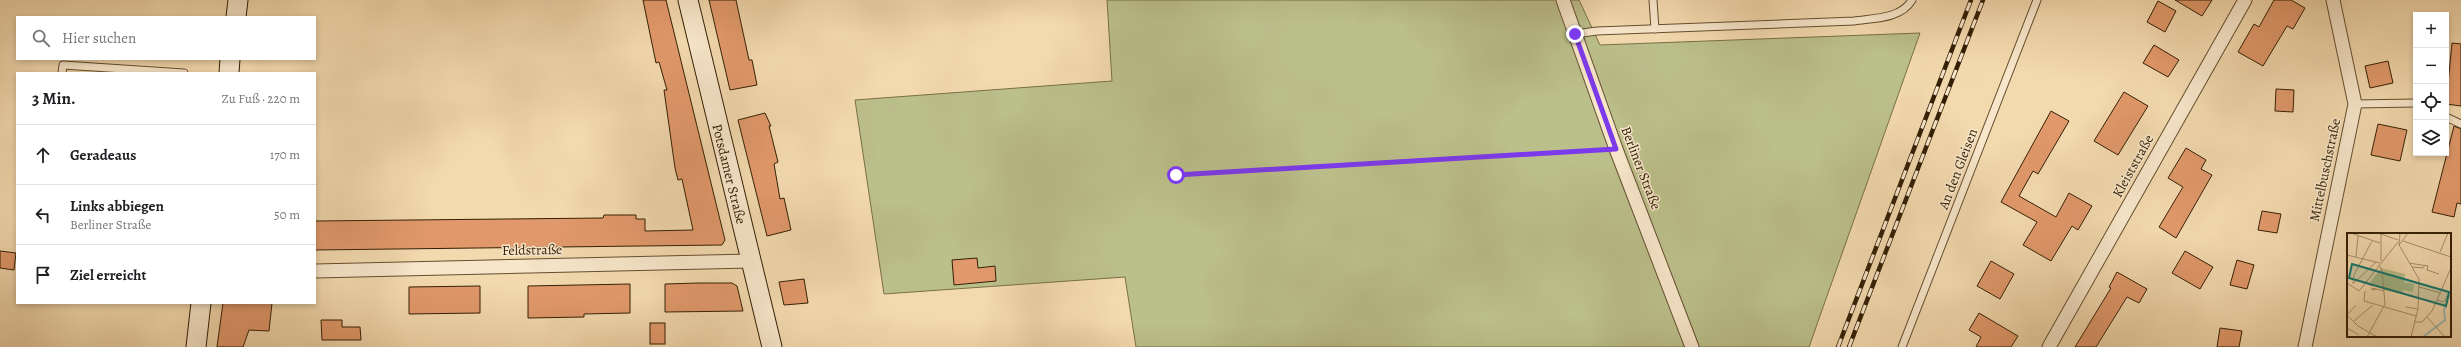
<!DOCTYPE html>
<html lang="de">
<meta charset="utf-8">
<style>
body{margin:0;font-family:Alegreya,serif;background:#f2f2f2;color:#202124}
.controls{position:absolute;right:12px;top:12px;display:grid;overflow:hidden;border-radius:0px;box-shadow:0 2px 6px #0003}
.controls button{width:36px;height:36px;display:grid;place-items:center;padding:0;border:0;border-bottom:1px solid #e0e0e0;background:#fff;color:#202124;font:20px sans-serif}
.stop{position:absolute;width:12px;height:12px;margin:-9px;border:3px solid #7c3aed;border-radius:50%;background:#fff}
.stop.end{background:#7c3aed;border-color:#fff;box-shadow:0 1px 4px #0008}
.list{margin:0;padding:0;list-style:none}
h2{display:flex;justify-content:space-between;align-items:center;height:52px;margin:0;padding:0 16px;font-size:17px}
h2 small{font-size:13px;font-weight:400;color:#757577}
.list li{display:grid;grid-template-columns:26px 1fr auto;gap:12px;align-items:center;box-sizing:border-box;height:60px;padding:0 16px;border-top:1px solid #e0e0e0}
.list b{display:block;font-size:15px;white-space:nowrap}
.list p{margin:0;font-size:13px;white-space:nowrap;color:#757577}
.list em{font-size:13px;font-style:normal;color:#757577}
.icon{flex:none;width:22px;height:22px;fill:none;stroke:currentColor;stroke-width:2;stroke-linecap:round;stroke-linejoin:round}
.map{position:relative;flex:none;width:2461px;height:347px;overflow:hidden}
.search{position:absolute;background:#fff;box-shadow:0 2px 6px #0003;left:16px;top:16px;width:300px;height:44px;display:flex;align-items:center;gap:10px;box-sizing:border-box;padding:0 14px;border-radius:0px;color:#757577;font-size:15px}
.panel{position:absolute;background:#fff;box-shadow:0 2px 6px #0003;left:16px;top:72px;width:300px;height:232px;border-radius:0px}
.map>svg:first-child{display:block}
</style>
<div class="map">
<svg width="2461" height="347" viewBox="0 0 2461 347">
<rect width="100%" height="100%" fill="#f3d9ae"/>
<filter id="stains"><feTurbulence type="fractalNoise" baseFrequency=".005" numOctaves="4"/><feColorMatrix values="0 0 0 0 .2 0 0 0 0 .09 0 0 0 0 .02 0 0 0 .5 -.17"/></filter>
<radialGradient id="worn" r=".72"><stop offset=".6" stop-color="#630" stop-opacity="0"/><stop offset="1" stop-color="#630" stop-opacity=".3"/></radialGradient>
<polygon fill="#bbbf8a" stroke="#786f48" points="1107,0 1579,0 1600,45 1920,33 1809,347 1136,347 1125,277 884,294 855,100 1112,81"/>
<g fill="#e1996b" stroke="#341f05">
<polygon points="643,0 666,0 725,240 722,245 315,250 315,221 603,218 604,215 636,215 636,219 645,219 645,231 693,230 682,179 678,180 675,168 664,90 667,90 659,62 656,63"/>
<polygon points="709,0 736,0 749,60 752,60 757,85 730,90"/>
<polygon points="2175,0 2212,0 2202,16"/>
<polygon points="2274,0 2291,0 2305,8 2293,29 2287,26 2263,66 2238,52 2254,24 2259,27"/>
<polygon points="2158,1 2176,11 2165,32 2147,22"/>
<polygon points="2452,43 2461,44 2461,106 2446,104"/>
<polygon points="2154,45 2179,60 2168,77 2143,63"/>
<polygon points="2388,61 2393,83 2370,88 2365,66"/>
<polygon points="2276,89 2294,90 2293,112 2275,111"/>
<polygon points="2124,92 2148,106 2118,155 2094,141"/>
<polygon points="2051,111 2069,121 2038,174 2033,171 2019,196 2056,217 2069,193 2092,206 2078,230 2072,226 2051,261 2023,245 2037,222 2001,202"/>
<polygon points="765,113 771,126 769,126 778,162 774,164 780,199 784,198 791,230 767,236 738,120"/>
<polygon points="2378,124 2407,130 2400,161 2371,155"/>
<polygon points="2454,126 2461,129 2461,204 2457,203 2454,217 2432,212"/>
<polygon points="2186,148 2206,160 2201,169 2212,175 2176,238 2159,227 2183,187 2168,178"/>
<polygon points="2262,211 2281,214 2277,233 2258,230"/>
<polygon points="0,251 16,253 14,270 0,268"/>
<polygon points="2185,251 2213,267 2200,289 2172,273"/>
<polygon points="977,258 978,268 995,266 996,281 954,285 952,260"/>
<polygon points="2237,260 2254,265 2247,289 2230,285"/>
<polygon points="1991,261 2014,274 2000,299 1977,286"/>
<polygon points="2117,272 2147,289 2139,303 2127,297 2096,347 2075,347 2111,288 2109,287"/>
<polygon points="804,279 808,303 784,305 779,282"/>
<polygon points="699,283 732,283 737,286 743,311 665,312 665,284"/>
<polygon points="630,284 630,313 584,314 584,317 528,318 528,286"/>
<polygon points="480,286 480,313 409,314 409,287"/>
<polygon points="223,303 272,303 269,331 249,330 243,347 217,347"/>
<polygon points="1979,313 2018,336 2011,347 1976,347 1981,337 1969,330"/>
<polygon points="321,320 342,320 342,327 360,327 361,340 322,340"/>
<rect x="650" y="323" width="15" height="21"/>
<polygon points="2220,328 2242,331 2239,347 2217,347"/>
</g>
<g fill="none" stroke-linecap="round" stroke-linejoin="round">
<defs>
<g id="lane">
<polyline points="1653,0 1655,29"/>
<path d="M1575 34 1597 31 1854 21C1874 18 1901 19 1912 0"/>
<polyline points="62,73 63,65 184,73"/>
<polyline points="2355,104 2416,103"/>
<polyline points="2446,117 2461,124"/>
<polyline points="1902,347 2037,0"/>
</g>
<g id="street">
<polyline points="1563,0 1616,149 1692,347"/>
<polyline points="315,271 750,261"/>
<polyline points="2049,347 2245,0"/>
<polyline points="2305,347 2355,104 2333,0"/>
</g>
<g id="secondary">
<polyline points="688,0 772,347"/>
<polyline points="236,17 238,0"/>
<polyline points="229,73 230,59"/>
<polyline points="196,347 201,303"/>
</g>
</defs>
<use href="#lane" stroke="#644e2f" stroke-width="9"/>
<use href="#street" stroke="#644e2f" stroke-width="15"/>
<use href="#secondary" stroke="#341f05" stroke-width="21"/>
<polyline stroke="#341f05" stroke-width="2.5" stroke-dasharray="3 2" stroke-linecap="butt" points="1176,175 1601,150"/>
<use href="#lane" stroke="#f7e6ca" stroke-width="7"/>
<use href="#street" stroke="#f7e6ca" stroke-width="13"/>
<use href="#secondary" stroke="#f7e6ca" stroke-width="19"/>
<defs>
<g id="rail">
<polyline points="1838,347 1971,0"/>
<polyline points="1849,347 1983,0"/>
</g>
</defs>
<use href="#rail" stroke="#341f05" stroke-width="4.5"/>
<use href="#rail" stroke="#f7e6ca" stroke-width="3" stroke-dasharray="9" stroke-linecap="butt"/>
</g>
<g fill="none" stroke-linecap="round" stroke-linejoin="round">
<polyline stroke="#7c3aed" stroke-width="5" points="1176,175 1616,149 1575,34"/>
</g>
<g text-anchor="middle" dominant-baseline="central" stroke-width="3" stroke-linejoin="round" paint-order="stroke">
<g font-size="14" fill="#341f05" stroke="#f7e6ca">
<text transform="translate(2133 166) rotate(-61)">Kleiststraße</text>
<text transform="translate(1641 168) rotate(69)">Berliner Straße</text>
<text transform="translate(1958 169) rotate(-69)">An den Gleisen</text>
<text transform="translate(2325 170) rotate(-78)">Mittelbuschstraße</text>
<text transform="translate(729 174) rotate(76)">Potsdamer Straße</text>
<text transform="translate(532 250) rotate(-1)">Feldstraße</text>
</g>
</g>
<g transform="translate(2347 233)">
<rect width="104" height="104" fill="#f3d9ae"/>
<path d="M34 35 58 41 57 49 67 51 66 59 56 57 55 61 37 57 36 53 23 50Z" fill="#bbbf8a"/>
<path fill="none" stroke="#9db9b2" stroke-width="2" d="M76 104 98 87 97 77 104 58"/>
<path fill="none" stroke="#a78f6a" stroke-width="1" d="M4 0 33 10M31 0 51 7M53 0 52 12 72 46 71 76 64 104M34 1V28M56 8 104 24M52 12 61 0M93 19 101 0M0 22 33 30M9 24 11 3M62 30 81 33 80 37 92 41M65 34 76 35 78 32M0 50 12 58 51 9M7 50 29 29M6 51 7 42 25 8M22 52 37 54M72 54 94 60M29 56 25 57V55L37 58M18 58 17 68 69 83M90 67 97 69 100 63M59 74 71 76M0 82 9 72M0 82 11 93 30 104M80 84 98 104M7 88 26 72M68 89H75L85 78 104 35M0 95 12 102M20 104 38 71 35 37 32 32"/>
<path fill="#0f766e" fill-opacity="0.15" stroke="#0f766e" stroke-width="2" d="M5 31 102 59 99 73 2 45Z"/>
<rect width="104" height="104" fill="none" stroke="#341f05" stroke-width="2"/>
</g>
<rect width="100%" height="100%" filter="url(#stains)"/>
<rect width="100%" height="100%" fill="url(#worn)"/>
</svg>
<div class="controls">
<button>+</button>
<button>−</button>
<button><svg class="icon" aria-label="locate" viewBox="0 0 24 24"><circle cx="12" cy="12" r="6"/><path d="M12 2v4M12 18v4M2 12h4M18 12h4"/></svg></button>
<button><svg class="icon" aria-label="layers" viewBox="0 0 24 24"><path d="M12 4l9 5-9 5-9-5zM3 14l9 5 9-5"/></svg></button>
</div>
<div class="stop" style="left:1176px;top:175px"></div>
<div class="stop end" style="left:1575px;top:34px"></div>
<div class="search"><svg class="icon" aria-label="search" viewBox="0 0 24 24"><circle cx="10" cy="10" r="6"/><path d="M15 15l6 6"/></svg>Hier suchen</div>
<section class="panel">
<h2>3 Min.<small>Zu Fuß · 220 m</small></h2>
<ul class="list">
<li><svg class="icon" aria-label="ahead" viewBox="0 0 24 24"><path d="M12 20V5M6 11l6-6 6 6"/></svg><div><b>Geradeaus</b></div><em>170 m</em></li>
<li><svg class="icon" aria-label="left" viewBox="0 0 24 24"><path d="M17 20v-9H6M10 6l-5 5 5 5"/></svg><div><b>Links abbiegen</b><p>Berliner Straße</p></div><em>50 m</em></li>
<li><svg class="icon" aria-label="arrive" viewBox="0 0 24 24"><path d="M6 21V4h12l-3 4 3 4H6"/></svg><div><b>Ziel erreicht</b></div></li>
</ul>
</section>
</div>
